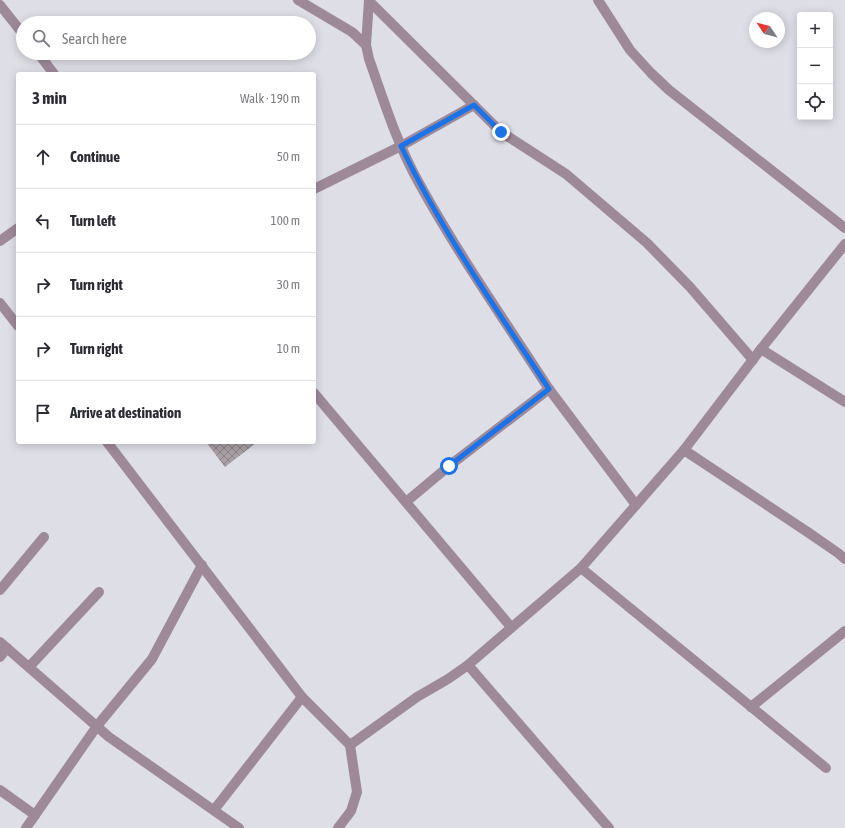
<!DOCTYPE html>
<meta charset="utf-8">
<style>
body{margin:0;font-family:"Asap Condensed",sans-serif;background:#f2f2f3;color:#2b2b33}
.controls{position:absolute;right:12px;top:12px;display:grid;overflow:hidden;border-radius:4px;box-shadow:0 2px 10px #0003}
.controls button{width:36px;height:36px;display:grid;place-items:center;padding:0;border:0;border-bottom:1px solid #e1e1e2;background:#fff;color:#2b2b33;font:20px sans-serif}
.compass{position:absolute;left:749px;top:12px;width:36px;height:36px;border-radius:50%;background:#fff;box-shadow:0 2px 10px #0003;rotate:305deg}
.stop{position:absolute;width:12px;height:12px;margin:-9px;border:3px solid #1a73e8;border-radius:50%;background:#fff}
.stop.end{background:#1a73e8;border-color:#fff;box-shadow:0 1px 4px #0008}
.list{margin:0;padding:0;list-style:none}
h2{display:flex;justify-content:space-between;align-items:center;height:52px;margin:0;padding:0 16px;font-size:17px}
h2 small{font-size:13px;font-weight:400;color:#7c7c81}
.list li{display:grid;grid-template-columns:26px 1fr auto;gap:12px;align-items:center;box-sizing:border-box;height:64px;padding:0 16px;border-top:1px solid #e1e1e2}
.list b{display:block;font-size:15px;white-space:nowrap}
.list em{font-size:13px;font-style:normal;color:#7c7c81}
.icon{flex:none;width:22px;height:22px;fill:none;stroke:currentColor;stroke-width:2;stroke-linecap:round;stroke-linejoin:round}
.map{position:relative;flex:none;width:845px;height:828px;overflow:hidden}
.search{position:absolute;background:#fff;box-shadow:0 2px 10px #0003;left:16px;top:16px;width:300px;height:44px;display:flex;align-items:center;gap:10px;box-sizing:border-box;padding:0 14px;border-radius:22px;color:#7c7c81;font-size:15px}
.panel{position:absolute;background:#fff;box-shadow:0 2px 10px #0003;left:16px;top:72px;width:300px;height:372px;border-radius:4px}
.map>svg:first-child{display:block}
</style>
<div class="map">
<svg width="845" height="828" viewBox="0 0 845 828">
<defs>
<pattern id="building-cross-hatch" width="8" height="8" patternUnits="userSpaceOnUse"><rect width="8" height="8" fill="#a9a0a5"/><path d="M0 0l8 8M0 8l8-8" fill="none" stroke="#8a8387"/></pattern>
</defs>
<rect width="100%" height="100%" fill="#dedee7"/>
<polygon fill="url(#building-cross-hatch)" points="206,442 255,442 256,443 225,467"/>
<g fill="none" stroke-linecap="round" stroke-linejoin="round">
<g stroke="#9e8999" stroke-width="10">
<polyline points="298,0 352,32 366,45"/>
<path d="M369 0 366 45 369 59C384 101 397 144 419 183 458 254 505 321 549 389"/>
<polyline points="598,0 630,50 651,73 669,90 845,228"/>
<polyline points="369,1 501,132 566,174 647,243 690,287 753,360"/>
<polyline points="0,5 23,34"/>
<polyline points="38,53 54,74"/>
<polyline points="314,189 401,146 474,105"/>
<polyline points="0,241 18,228"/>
<polyline points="0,303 18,326"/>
<polyline points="761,349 845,402"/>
<polyline points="314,393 511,627"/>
<polyline points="107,442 302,697 350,745 417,697 448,679 468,665 581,568 684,450 761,349 845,244"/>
<polyline points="684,450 809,533 838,553 845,559"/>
<polyline points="406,502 449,466 549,389 636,505"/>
<polyline points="581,568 826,768"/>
<polyline points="0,590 44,537"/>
<polyline points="0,642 109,737 239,828"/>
<polyline points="0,657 7,648"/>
<polyline points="468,665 609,828"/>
<polyline points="29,667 99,592"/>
<polyline points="751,707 845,631"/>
<polyline points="0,790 35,815"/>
<polyline points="214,810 302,697"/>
<polyline points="26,828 97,726 152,659 202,565"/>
<polyline points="338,828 351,811 357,792 350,745"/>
</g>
</g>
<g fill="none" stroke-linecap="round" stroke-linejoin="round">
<path stroke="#1a73e8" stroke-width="5" d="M449 466 549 389C497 310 442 232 401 146L474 105 501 132"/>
</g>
</svg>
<div class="controls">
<button>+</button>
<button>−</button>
<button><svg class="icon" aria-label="locate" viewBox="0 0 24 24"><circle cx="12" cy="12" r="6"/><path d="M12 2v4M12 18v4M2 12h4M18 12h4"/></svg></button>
</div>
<svg class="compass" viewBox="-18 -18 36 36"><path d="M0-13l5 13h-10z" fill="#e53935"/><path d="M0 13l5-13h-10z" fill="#7c7c81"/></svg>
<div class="stop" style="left:449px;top:466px"></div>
<div class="stop end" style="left:501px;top:132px"></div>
<div class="search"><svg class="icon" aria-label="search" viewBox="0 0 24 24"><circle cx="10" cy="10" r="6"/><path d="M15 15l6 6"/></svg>Search here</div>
<section class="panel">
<h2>3 min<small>Walk · 190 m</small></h2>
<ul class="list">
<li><svg class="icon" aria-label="ahead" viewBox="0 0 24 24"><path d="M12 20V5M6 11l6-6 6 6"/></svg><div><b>Continue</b></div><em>50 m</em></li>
<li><svg class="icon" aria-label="left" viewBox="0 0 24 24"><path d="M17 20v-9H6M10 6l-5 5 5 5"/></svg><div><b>Turn left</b></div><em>100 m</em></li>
<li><svg class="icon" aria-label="right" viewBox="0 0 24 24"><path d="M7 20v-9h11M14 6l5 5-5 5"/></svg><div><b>Turn right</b></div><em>30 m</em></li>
<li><svg class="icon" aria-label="right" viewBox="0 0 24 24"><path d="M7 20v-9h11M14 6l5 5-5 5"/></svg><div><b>Turn right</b></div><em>10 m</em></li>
<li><svg class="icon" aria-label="arrive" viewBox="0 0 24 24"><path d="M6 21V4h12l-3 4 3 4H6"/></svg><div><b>Arrive at destination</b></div></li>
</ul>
</section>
</div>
